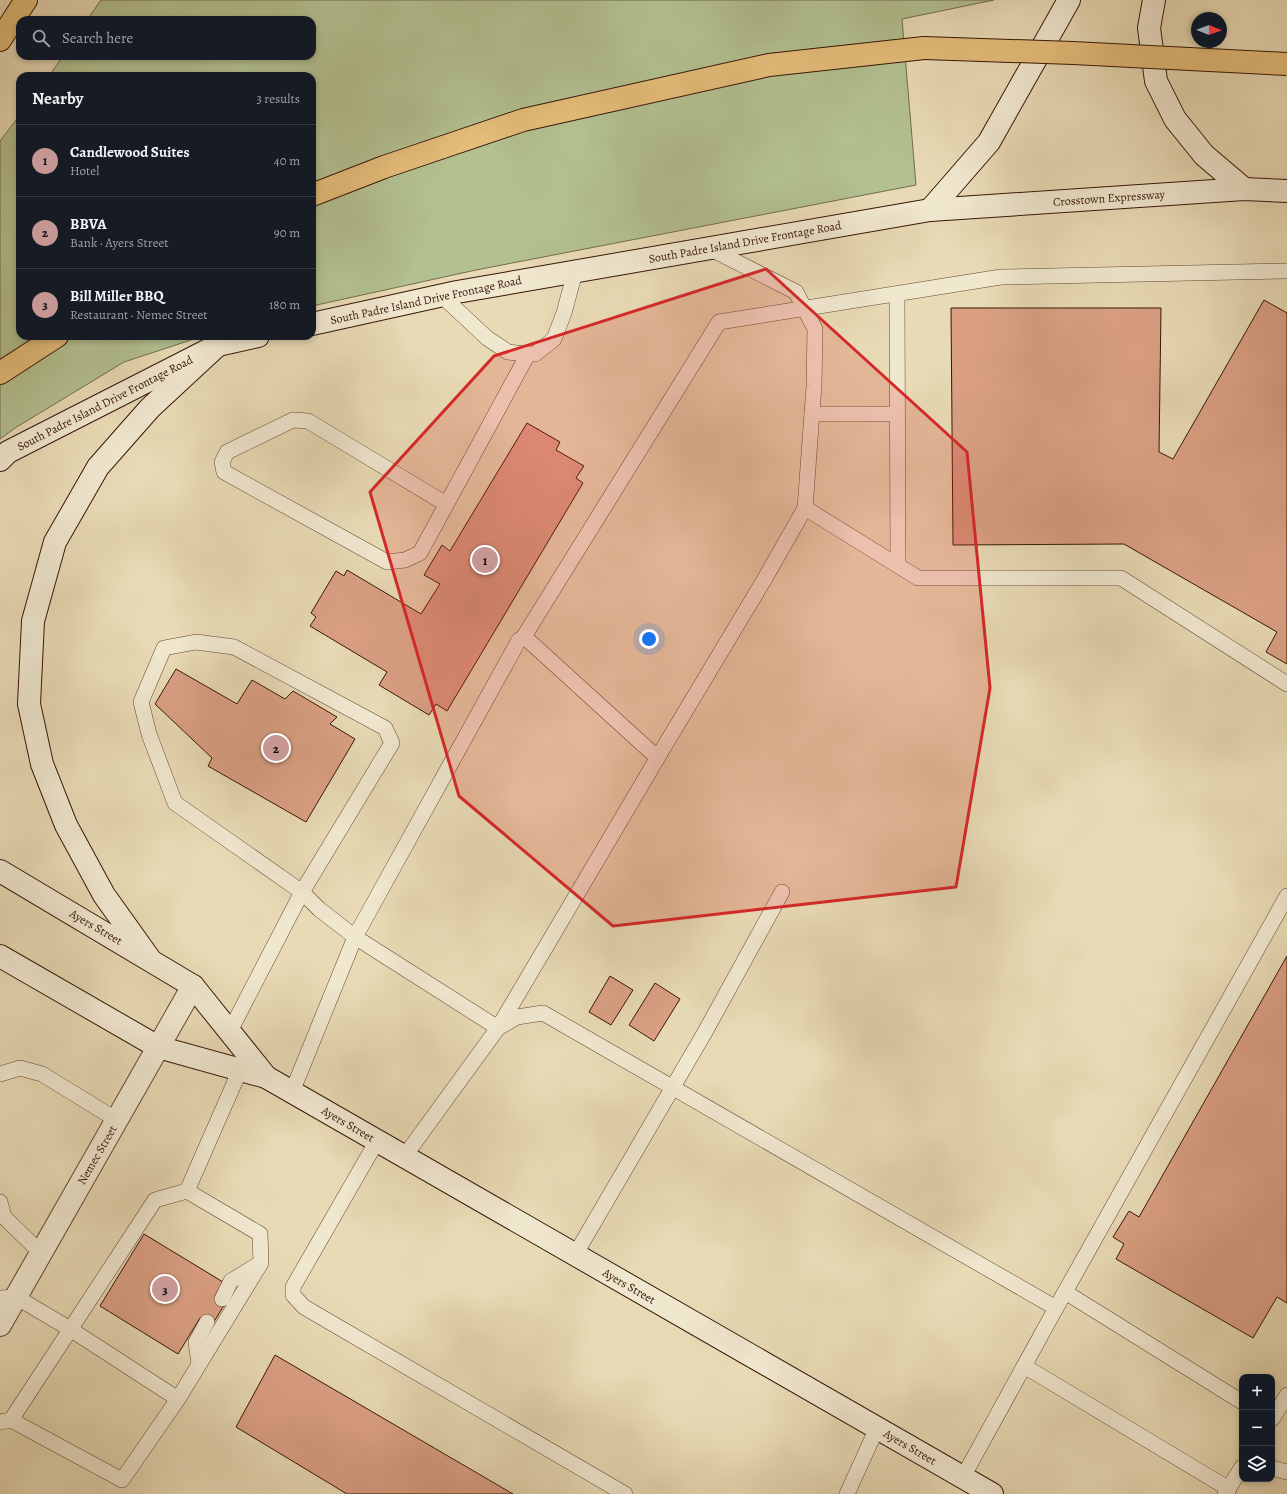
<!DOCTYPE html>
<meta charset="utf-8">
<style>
body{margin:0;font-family:Alegreya,serif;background:#242831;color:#f1f3f6}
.controls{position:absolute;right:12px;bottom:12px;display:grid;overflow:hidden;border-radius:8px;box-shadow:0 2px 6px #0003}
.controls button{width:36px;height:36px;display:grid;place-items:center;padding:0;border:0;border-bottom:1px solid #363941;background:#171b24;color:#f1f3f6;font:20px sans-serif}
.compass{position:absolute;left:1191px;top:12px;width:36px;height:36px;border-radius:50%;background:#171b24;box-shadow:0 2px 6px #0003;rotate:91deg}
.you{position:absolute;left:649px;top:639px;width:14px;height:14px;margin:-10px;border:3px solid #fff;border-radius:50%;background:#1a73e8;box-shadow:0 0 0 6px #1a73e833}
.badge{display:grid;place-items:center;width:26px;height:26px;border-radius:50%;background:#c59692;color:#111;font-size:13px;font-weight:700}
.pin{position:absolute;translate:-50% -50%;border:2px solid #fff;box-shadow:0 1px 4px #0006}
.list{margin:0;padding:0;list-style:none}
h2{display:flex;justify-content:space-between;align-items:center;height:52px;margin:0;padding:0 16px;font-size:17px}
h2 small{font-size:13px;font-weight:400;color:#9ea1a6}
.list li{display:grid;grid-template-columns:26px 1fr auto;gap:12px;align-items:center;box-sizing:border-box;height:72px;padding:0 16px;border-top:1px solid #363941}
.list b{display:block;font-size:15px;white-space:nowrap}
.list p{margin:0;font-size:13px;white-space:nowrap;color:#9ea1a6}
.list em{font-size:13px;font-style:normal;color:#9ea1a6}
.icon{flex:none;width:22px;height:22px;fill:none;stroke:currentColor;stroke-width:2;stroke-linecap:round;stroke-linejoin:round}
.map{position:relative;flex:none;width:1287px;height:1494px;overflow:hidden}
.search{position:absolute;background:#171b24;box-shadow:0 2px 6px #0003;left:16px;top:16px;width:300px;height:44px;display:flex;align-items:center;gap:10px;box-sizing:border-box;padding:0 14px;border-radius:12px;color:#9ea1a6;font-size:15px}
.panel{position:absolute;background:#171b24;box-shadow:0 2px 6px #0003;left:16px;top:72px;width:300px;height:268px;border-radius:12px}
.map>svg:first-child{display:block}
</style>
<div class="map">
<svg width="1287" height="1494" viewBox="0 0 1287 1494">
<rect width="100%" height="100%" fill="#e8dab5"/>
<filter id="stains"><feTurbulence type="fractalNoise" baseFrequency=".005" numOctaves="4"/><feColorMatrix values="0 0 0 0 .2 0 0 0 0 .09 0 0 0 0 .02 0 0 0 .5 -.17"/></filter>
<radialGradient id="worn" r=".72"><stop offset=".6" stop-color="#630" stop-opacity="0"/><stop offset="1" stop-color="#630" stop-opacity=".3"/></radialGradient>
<g fill="#b3c090" stroke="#756b4c">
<polygon points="101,0 994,0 902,19 916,185 476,270 312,306 312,76 49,76 63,56 312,56 312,20 87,20"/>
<polygon points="20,115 20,336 203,336 124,362 15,428 0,439 0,141"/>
</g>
<g fill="#dba084" stroke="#371607">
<polygon points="1264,300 1287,313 1287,664 1266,652 1277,632 1124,544 953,545 951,308 1161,308 1159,452 1173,459"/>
<polygon points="527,423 560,442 556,450 584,466 576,478 583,483 447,711 436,704 429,715 379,685 387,672 310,626 316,617 311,613 336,571 344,576 347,570 421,614 440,584 424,575 442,545 450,551"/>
<polygon points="176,669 237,704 252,680 285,699 293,691 337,717 330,724 355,739 306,822 208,766 212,758 155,704"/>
<polygon points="1287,956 1287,1303 1277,1297 1253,1338 1116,1259 1124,1244 1113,1237 1129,1211 1139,1217"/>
<polygon points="610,976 633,990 611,1025 589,1012"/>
<polygon points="655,983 680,999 654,1041 629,1025"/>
<polygon points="144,1234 223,1282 215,1296 226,1302 212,1325 200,1318 178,1354 100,1306"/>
<polygon points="275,1355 513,1494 347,1494 236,1427"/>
</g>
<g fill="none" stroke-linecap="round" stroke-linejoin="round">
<defs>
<g id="lane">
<polyline points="897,294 898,565"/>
<polyline points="441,295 487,338 508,352 524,354 535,354 554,339 564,313 575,272"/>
<polyline points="812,414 897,414"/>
<polyline points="446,504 308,421 293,420 227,452 222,462 224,472 387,562 405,560 420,553 528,354"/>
<polyline points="805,508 918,578 1121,578 1287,684"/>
<polyline points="523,638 719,322 1001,277 1287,271"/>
<polyline points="230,1031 302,892 392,743 385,728 234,647 196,642 164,648 141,702 149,734 175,803 302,892 319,909 355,937 498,1028 658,757"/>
<polyline points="0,1074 20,1068 42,1074 117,1120"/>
<polyline points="292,1092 355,937 519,640 523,638 528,640 650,751 658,757 764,580 805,508 814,386 815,329 796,292 709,248"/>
<polyline points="377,1141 293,1287 293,1295 304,1307 625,1494"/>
<polyline points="404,1157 498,1028 517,1017 543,1013 1056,1308 963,1477"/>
<polyline points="187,1191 240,1070"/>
<polyline points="0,1202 4,1217 41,1253"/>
<polyline points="575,1255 705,1032 782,892"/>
<polyline points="1065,1292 1242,1402"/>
<polyline points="0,1298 16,1297 70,1329 178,1399"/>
<polyline points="222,1299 231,1281 259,1264"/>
<polyline points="1056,1308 1287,896"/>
<polyline points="199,1364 196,1342 207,1322"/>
<polyline points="1024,1366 1229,1489"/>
<polyline points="1272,1419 1287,1395"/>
<polyline points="0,1422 11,1420 155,1200 187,1191 260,1234 261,1263 178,1399 122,1480 11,1420"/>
<polyline points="1272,1468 1287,1472"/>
<polyline points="847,1494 877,1428"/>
<polyline points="1225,1494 1242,1467"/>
</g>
<polyline id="street" points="0,1325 193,986"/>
<g id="secondary">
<polyline points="1154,0 1149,28 1156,81 1175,119 1204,155 1244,189"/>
<polyline points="930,210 989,142 1069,0"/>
<polyline points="312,324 457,292 930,210 1244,189 1287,191"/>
<polyline points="0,460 8,452 218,345 258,336"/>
<polyline points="0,871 193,986 266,1077"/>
<polyline points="0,956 158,1047 266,1077 992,1494"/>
<polyline points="149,958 104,895 66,825 42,764 29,704 33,621 55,542 98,467 150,408 218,345"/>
</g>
<g id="highway">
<polyline points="0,40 26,0"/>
<polyline points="312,195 384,167 523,120 769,65 924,48"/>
<polyline points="0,373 57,336"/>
</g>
</defs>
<use href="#lane" stroke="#634732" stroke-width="16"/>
<use href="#street" stroke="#634732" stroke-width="24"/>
<use href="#secondary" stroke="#371607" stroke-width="24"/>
<use href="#highway" stroke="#371607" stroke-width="24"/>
<use href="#lane" stroke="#f0e7cf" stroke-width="15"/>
<use href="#street" stroke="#f0e7cf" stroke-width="22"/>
<use href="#secondary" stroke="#f0e7cf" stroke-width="22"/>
<use href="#highway" stroke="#e4bd7a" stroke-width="22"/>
<defs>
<polyline id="highway-bridge" points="924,48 1073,53 1287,64"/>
</defs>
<use href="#highway-bridge" stroke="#371607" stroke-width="24" stroke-linecap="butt"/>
<use href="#highway-bridge" stroke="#e4bd7a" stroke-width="22"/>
</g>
<path fill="#d62828" fill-opacity="0.2" stroke="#d62828" stroke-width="3" stroke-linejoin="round" d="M766 269 967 452 990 688 956 887 613 926 459 796 370 492 494 356Z"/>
<g text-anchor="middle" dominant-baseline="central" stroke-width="3.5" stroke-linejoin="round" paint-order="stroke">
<g font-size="12" fill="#371607" stroke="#f0e7cf">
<text transform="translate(1109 198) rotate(-4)">Crosstown Expressway</text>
<text transform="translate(745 242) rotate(-10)">South Padre Island Drive Frontage Road</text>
<text transform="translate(426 300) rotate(-12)">South Padre Island Drive Frontage Road</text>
<text transform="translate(105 403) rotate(-27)">South Padre Island Drive Frontage Road</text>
<text transform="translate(96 927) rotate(30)">Ayers Street</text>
<text transform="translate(348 1124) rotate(30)">Ayers Street</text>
<text transform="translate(97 1155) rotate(-60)">Nemec Street</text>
<text transform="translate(629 1286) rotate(30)">Ayers Street</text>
<text transform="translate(910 1447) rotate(30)">Ayers Street</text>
</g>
</g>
<rect width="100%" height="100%" filter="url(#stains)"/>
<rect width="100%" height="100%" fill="url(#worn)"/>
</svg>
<div class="controls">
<button>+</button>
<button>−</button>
<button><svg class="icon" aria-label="layers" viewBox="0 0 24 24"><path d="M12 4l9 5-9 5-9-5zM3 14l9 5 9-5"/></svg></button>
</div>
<svg class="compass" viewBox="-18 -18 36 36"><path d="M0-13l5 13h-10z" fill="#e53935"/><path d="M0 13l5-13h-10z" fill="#9ea1a6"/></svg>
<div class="you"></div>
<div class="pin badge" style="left:485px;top:560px">1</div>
<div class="pin badge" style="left:276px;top:748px">2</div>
<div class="pin badge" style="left:165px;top:1289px">3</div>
<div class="search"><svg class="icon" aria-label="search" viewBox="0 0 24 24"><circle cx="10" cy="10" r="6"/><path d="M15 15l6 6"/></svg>Search here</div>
<section class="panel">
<h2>Nearby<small>3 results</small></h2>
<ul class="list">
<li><span class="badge">1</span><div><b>Candlewood Suites</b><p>Hotel</p></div><em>40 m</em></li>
<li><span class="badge">2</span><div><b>BBVA</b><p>Bank · Ayers Street</p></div><em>90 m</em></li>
<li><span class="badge">3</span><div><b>Bill Miller BBQ</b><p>Restaurant · Nemec Street</p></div><em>180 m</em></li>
</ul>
</section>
</div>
